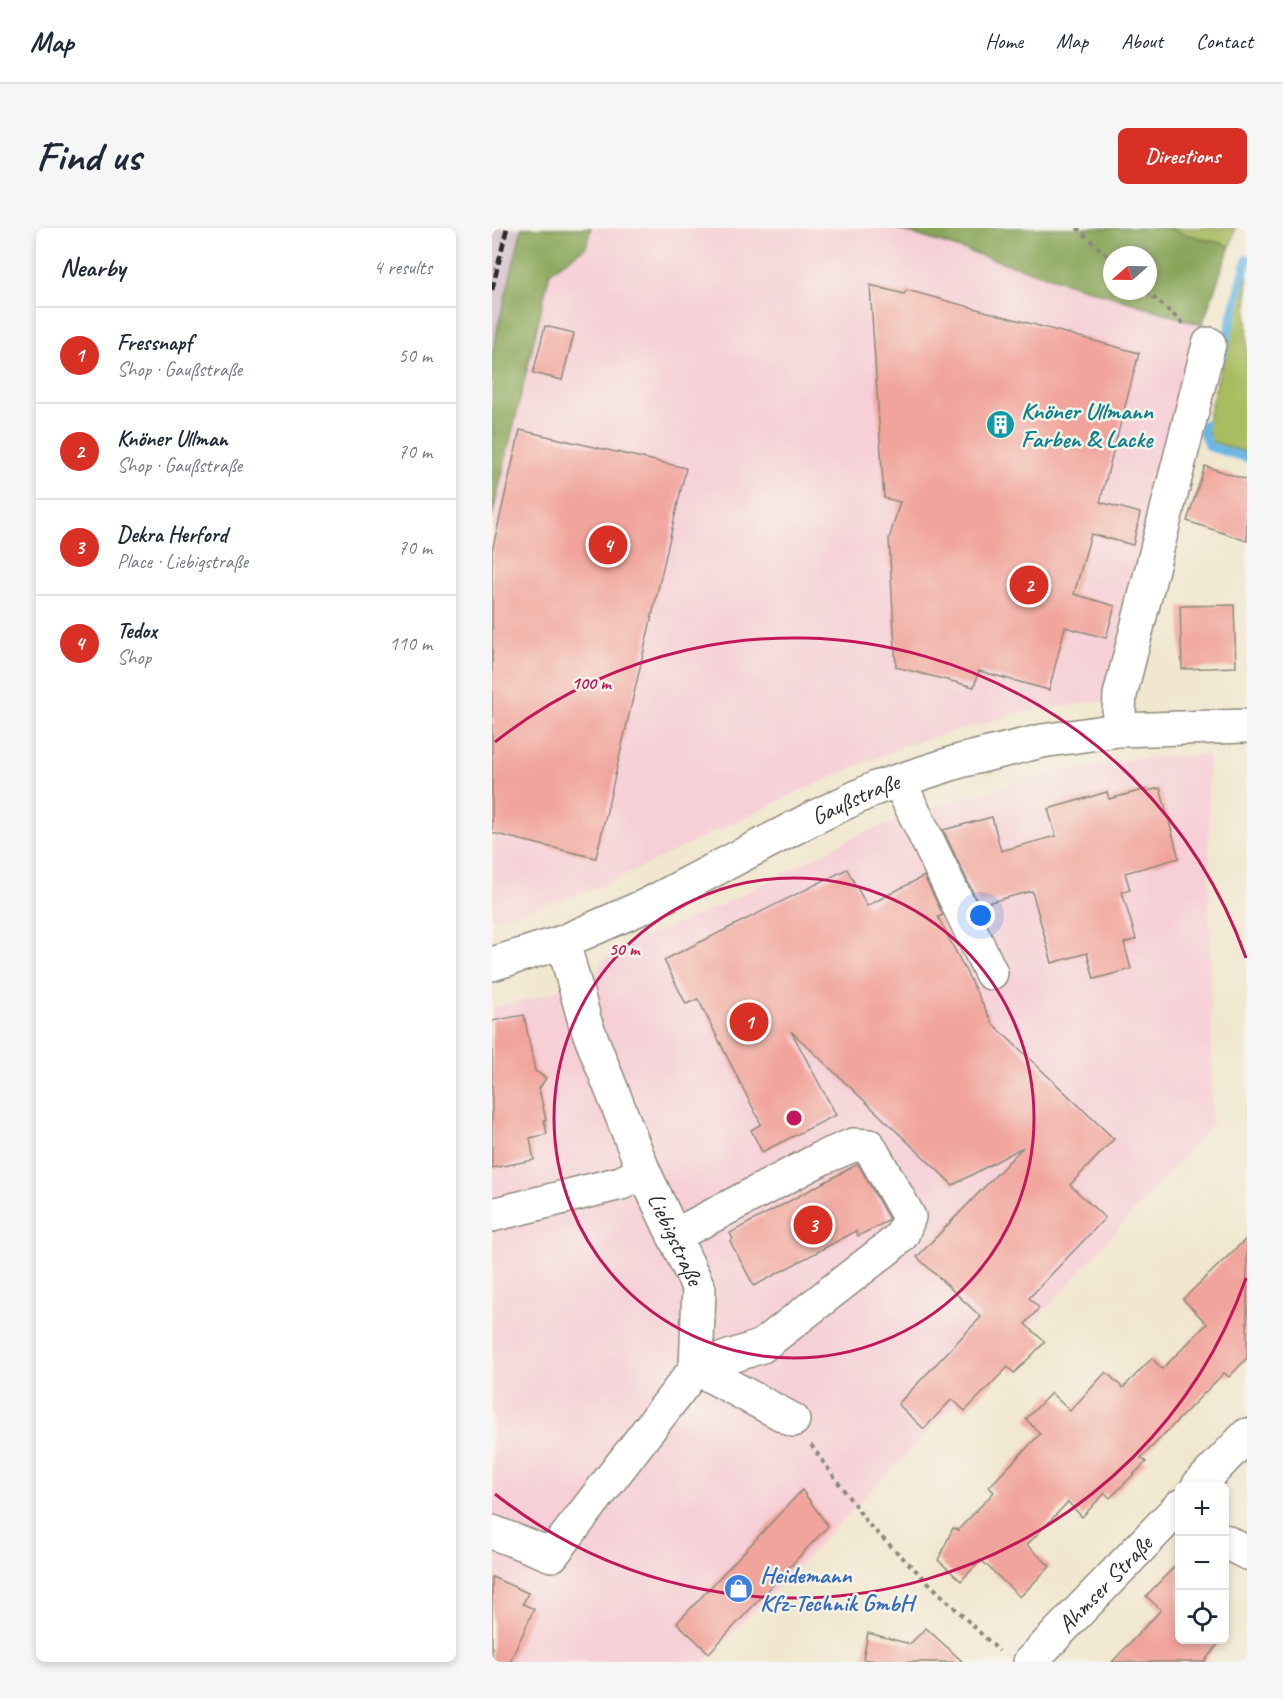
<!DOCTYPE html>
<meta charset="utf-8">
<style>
body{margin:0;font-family:Caveat,sans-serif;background:#f6f6f7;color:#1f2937}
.controls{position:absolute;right:18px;bottom:18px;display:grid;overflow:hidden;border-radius:9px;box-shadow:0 3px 9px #0003}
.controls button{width:54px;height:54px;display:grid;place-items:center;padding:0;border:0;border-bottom:2px solid #e0e1e3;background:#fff;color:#1f2937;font:30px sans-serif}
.compass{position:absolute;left:611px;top:18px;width:54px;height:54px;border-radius:50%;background:#fff;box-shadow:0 3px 9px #0003;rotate:250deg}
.you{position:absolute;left:489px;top:688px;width:21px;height:21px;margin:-15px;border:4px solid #fff;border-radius:50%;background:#1a73e8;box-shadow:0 0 0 9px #1a73e833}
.badge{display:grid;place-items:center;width:39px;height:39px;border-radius:50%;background:#d93025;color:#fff;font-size:20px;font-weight:700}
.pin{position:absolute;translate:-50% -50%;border:3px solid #fff;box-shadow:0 2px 6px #0006}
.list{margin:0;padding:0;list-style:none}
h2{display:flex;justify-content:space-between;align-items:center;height:78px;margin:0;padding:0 24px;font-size:26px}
h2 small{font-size:20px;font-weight:400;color:#747a83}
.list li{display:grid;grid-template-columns:39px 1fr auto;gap:18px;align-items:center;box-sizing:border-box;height:96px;padding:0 24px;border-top:2px solid #e0e1e3}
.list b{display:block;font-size:22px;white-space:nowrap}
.list p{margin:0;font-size:20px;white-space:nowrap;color:#747a83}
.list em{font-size:20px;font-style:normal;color:#747a83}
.icon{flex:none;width:33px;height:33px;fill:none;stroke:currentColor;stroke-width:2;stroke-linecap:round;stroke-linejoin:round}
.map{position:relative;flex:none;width:755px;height:1434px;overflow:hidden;border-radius:9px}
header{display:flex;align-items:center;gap:36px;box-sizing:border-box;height:84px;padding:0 30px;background:#fff;border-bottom:2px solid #e0e1e3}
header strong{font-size:28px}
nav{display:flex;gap:33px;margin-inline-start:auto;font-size:21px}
.intro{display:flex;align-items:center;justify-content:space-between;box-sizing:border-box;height:144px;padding:0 36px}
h1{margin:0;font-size:42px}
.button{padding:15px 27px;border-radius:9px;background:#d93025;color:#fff;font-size:21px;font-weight:700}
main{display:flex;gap:36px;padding:0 36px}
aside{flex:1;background:#fff;border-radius:9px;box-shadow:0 3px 9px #0003}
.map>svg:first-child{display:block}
</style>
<header>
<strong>Map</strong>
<nav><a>Home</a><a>Map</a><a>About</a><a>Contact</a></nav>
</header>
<div class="intro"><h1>Find us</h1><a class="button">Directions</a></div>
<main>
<aside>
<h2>Nearby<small>4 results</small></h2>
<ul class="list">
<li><span class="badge">1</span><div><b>Fressnapf</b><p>Shop · Gaußstraße</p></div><em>50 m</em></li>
<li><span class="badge">2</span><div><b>Knöner Ullman</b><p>Shop · Gaußstraße</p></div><em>70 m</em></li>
<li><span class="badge">3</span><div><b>Dekra Herford</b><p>Place · Liebigstraße</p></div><em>70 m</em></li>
<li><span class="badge">4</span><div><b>Tedox</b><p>Shop</p></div><em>110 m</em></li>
</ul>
</aside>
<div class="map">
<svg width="755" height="1434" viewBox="0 0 755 1434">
<rect width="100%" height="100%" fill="#f7f3e8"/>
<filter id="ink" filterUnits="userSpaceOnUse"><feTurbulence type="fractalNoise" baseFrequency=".0167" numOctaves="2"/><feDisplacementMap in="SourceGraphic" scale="12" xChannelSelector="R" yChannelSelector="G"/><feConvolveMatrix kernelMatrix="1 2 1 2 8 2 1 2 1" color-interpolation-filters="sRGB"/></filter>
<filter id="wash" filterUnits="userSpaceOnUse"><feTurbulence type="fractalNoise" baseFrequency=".008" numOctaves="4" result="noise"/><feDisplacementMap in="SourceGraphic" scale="24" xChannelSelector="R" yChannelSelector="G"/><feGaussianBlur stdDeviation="1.35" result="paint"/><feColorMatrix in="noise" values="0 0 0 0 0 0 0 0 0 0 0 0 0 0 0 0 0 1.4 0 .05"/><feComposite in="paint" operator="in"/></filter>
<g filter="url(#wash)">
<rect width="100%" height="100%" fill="#f1e7cf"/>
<g fill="#f6cfd7">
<polygon points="99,0 402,0 710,97 610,473 532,484 413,517 308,563 106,660 0,693 0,289 58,44 94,19"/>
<polygon points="716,526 720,896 550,1086 213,1434 0,1434 0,780 45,769 104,749 111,732 132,717 224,680 366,607 454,575 549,547 639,531"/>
</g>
<polygon fill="#d1bdc9" points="1,0 30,0 0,124 0,4"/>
<g fill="#a8bc60" stroke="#6a7446" stroke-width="1.5">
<polygon points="678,0 743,0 738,18 681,3"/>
<polygon points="755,39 755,225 718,213 714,197"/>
</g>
<g fill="#86a456" stroke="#586840" stroke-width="1.5" fill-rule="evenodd">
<polygon points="30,0 99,0 94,19 58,44 0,289 0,124"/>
<path d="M402 0H678L682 3 738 18 710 97ZM620 27H656V63H620Z"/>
</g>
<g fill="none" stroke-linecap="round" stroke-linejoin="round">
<g stroke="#6ab7e4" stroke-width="9">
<polyline points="730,128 755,31"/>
<polyline points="712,196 711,206 718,219 755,230"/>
</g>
</g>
<g id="blocks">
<g fill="#f1a49b">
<polygon points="378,57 412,66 415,62 647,125 608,274 648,285 641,317 599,306 582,366 623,378 614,410 573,399 557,462 487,443 482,459 404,439 397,311 408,274 392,270"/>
<polygon points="53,98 82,105 70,152 41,145"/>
<polygon points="28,202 194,240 104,630 0,605 0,323"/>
<polygon points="713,238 755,252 755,313 695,293"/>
<polygon points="742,377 744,439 690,441 688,378"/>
<polygon points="668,560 687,630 633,645 638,662 630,664 644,711 632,715 639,741 602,751 595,725 560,735 540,663 487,677 451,602 500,589 509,623 564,608 556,581 615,564 617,571 655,561 656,563"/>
<polygon points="355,641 375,678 432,648 451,687 446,689 501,796 622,911 578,957 613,990 537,1070 547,1080 533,1096 553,1114 522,1145 516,1139 473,1183 460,1171 432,1201 406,1176 489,1089 425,1029 531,919 461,957 299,803 344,887 270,924 259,902 269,896 206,771 194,776 172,732"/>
<polygon points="32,787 43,843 54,850 47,861 54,892 52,892 55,906 38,910 42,932 0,940 0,793"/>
<polygon points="366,936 396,990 396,993 366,1008 364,1003 262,1058 238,1013 241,1011 238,1005"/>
<polygon points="755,1010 755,1130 737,1149 732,1145 649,1230 654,1234 618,1270 613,1265 590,1289 576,1274 535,1317 558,1338 528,1369 489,1332 469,1353 446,1332 461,1300 466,1302 502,1264 497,1259 548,1206 534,1191 559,1165 578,1183 614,1144 631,1160 660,1130 670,1141 715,1096 691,1071"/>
<polygon points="310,1262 336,1298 217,1425 185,1395"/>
<polygon points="687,1334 687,1412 729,1412 712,1434 620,1434 669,1382 654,1368"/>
<polygon points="0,1349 36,1365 31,1376 42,1381 18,1434 0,1434"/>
<polygon points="434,1400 471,1434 389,1434 371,1431 376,1405 418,1416"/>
</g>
</g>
</g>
<g filter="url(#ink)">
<use href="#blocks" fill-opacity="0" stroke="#8e897d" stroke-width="1.5"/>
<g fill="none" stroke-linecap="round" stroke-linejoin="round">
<defs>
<g id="minor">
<polyline points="626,502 628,467 717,116"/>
<polyline points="407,553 499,745"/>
<path id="s1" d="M71 714 93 794 152 944 207 1061 204 1140"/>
<path id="s2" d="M0 736 71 714 157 676 319 591 384 560 468 533 550 513 626 502 755 498"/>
<polyline points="0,987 129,955 152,944"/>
<polyline points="204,1140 301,1192"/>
<polyline points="706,1258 755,1207"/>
<polyline points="0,1304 60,1327 204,1140 270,1118 397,1019 410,1007 417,989 377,918 361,917 330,930 182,1008"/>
<polyline points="732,1313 755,1325"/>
<path id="s3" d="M538 1434 688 1278"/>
</g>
</defs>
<use href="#minor" stroke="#8e897d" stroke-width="36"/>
<g stroke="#8e897d" stroke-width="4" stroke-dasharray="4.5 4.5" stroke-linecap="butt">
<polyline points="585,0 620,32"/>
<polyline points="654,63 692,96"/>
<polyline points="319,1217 377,1297 507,1423"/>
</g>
<use href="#minor" stroke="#fff" stroke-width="33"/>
<polyline stroke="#2b2b2b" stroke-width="4.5" stroke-dasharray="9 4.5" stroke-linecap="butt" points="0,62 15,0"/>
</g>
</g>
<g fill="none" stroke="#c2185b" stroke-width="3">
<circle cx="302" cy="890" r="240"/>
<path d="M754 1050A480 480 0 0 1 3 1266M3 514A480 480 0 0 1 754 730"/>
</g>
<defs>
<symbol id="building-disc" viewBox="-11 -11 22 22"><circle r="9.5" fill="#0f9aa8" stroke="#f7f3e8"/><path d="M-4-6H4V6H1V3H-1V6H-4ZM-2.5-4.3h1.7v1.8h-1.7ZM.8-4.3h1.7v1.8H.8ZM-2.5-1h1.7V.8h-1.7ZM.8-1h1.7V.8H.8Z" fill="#fff"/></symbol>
<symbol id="shop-disc" viewBox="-11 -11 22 22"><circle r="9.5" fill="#3f7fe0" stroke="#f7f3e8"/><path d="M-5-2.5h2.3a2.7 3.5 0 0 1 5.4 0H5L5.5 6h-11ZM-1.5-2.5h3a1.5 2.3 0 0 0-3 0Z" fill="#fff"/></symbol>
</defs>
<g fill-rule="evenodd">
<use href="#building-disc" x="492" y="180" width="33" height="33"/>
<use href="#shop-disc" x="230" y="1344" width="33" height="33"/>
</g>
<g text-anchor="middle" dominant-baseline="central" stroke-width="5" stroke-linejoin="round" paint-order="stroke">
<g font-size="24" font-weight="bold" fill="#0d838f" stroke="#f7f3e8" text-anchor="start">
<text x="529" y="183">Knöner Ullmann<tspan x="529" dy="28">Farben &amp; Lacke</tspan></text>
</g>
<g font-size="24" fill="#2b2b2b" stroke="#f7f3e8">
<text stroke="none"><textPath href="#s2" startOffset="400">Gaußstraße</textPath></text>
<text stroke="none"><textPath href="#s1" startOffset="318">Liebigstraße</textPath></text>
<text stroke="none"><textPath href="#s3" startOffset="108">Ahmser Straße</textPath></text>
</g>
<g font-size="24" font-weight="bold" fill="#366cbe" stroke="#f7f3e8" text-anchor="start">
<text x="268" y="1347">Heidemann<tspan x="268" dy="28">Kfz-Technik GmbH</tspan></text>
</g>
</g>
<circle cx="302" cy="890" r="9" fill="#c2185b" stroke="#f7f3e8" stroke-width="3"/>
<g font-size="18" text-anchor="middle" font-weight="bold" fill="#c2185b" stroke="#f7f3e8" stroke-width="5" stroke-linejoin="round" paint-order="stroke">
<text x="99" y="461">100 m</text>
<text x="132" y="727">50 m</text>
</g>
</svg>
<div class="controls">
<button>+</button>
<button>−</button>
<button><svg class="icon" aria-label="locate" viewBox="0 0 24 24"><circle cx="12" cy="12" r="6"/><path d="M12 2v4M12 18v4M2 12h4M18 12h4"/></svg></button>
</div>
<svg class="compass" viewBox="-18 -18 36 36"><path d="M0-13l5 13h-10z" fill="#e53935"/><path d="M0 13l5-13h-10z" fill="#747a83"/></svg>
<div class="you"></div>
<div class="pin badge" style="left:257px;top:794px">1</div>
<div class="pin badge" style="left:537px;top:357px">2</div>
<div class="pin badge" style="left:321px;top:997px">3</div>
<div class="pin badge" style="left:116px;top:317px">4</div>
</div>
</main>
